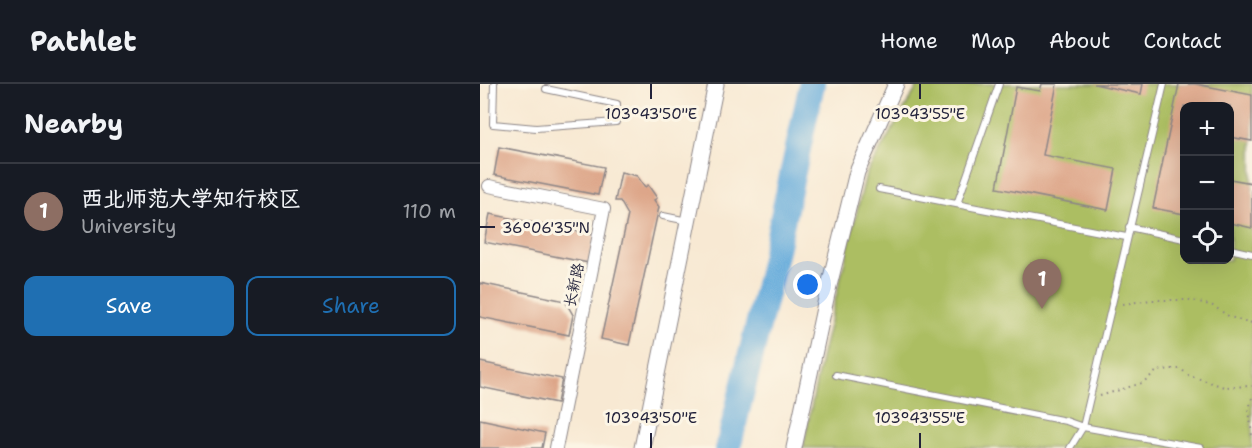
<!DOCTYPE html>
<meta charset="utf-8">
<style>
body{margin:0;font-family:"Shantell Sans","LXGW WenKai TC",sans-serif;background:#20242c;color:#f1f3f6}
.controls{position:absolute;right:18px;top:18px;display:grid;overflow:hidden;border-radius:12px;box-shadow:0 6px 24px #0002}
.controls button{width:54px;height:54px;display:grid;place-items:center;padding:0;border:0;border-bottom:2px solid #363941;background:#171b24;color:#f1f3f6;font:30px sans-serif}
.you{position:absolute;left:328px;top:201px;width:21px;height:21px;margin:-15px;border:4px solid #fff;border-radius:50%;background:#1a73e8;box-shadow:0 0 0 9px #1a73e833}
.badge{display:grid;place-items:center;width:39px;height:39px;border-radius:50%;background:#1f6fb2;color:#fff;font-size:20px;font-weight:700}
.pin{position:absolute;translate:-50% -50px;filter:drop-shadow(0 2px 3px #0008)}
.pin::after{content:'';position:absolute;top:32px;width:21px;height:18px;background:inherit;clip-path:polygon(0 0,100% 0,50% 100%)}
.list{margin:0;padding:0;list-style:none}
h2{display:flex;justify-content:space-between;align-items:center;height:78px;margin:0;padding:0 24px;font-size:26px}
h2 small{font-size:20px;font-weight:400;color:#9ea1a6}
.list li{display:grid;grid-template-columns:39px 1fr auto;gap:18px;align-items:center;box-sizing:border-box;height:96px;padding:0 24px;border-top:2px solid #363941}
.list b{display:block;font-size:22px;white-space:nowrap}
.list p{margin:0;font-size:20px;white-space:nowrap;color:#9ea1a6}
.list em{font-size:20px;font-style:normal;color:#9ea1a6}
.actions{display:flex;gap:12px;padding:18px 24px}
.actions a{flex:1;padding:14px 0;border:2px solid #1f6fb2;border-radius:12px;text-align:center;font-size:21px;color:#1f6fb2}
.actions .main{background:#1f6fb2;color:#fff}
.icon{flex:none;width:33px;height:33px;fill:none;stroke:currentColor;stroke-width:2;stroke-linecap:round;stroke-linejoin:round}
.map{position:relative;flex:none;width:772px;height:364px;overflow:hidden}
header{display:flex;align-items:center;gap:36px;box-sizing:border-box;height:84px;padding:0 30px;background:#171b24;border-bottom:2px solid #363941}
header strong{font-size:28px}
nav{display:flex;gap:33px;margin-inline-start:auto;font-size:21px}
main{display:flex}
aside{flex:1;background:#171b24}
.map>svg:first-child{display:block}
</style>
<header>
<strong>Pathlet</strong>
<nav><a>Home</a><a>Map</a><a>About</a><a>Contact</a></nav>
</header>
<main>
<aside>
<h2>Nearby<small></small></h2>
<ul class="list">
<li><span class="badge" style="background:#8d6e63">1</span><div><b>西北师范大学知行校区</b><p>University</p></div><em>110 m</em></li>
</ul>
<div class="actions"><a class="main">Save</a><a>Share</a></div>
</aside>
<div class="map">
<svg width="772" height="364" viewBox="0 0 772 364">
<rect width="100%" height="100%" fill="#fcf5e5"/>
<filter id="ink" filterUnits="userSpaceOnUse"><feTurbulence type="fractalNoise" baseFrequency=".0167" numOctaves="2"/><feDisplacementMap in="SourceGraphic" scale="12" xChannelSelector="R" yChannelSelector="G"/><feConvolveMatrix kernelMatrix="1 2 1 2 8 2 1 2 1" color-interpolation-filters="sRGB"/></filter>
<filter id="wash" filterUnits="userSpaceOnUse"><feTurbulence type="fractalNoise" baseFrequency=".008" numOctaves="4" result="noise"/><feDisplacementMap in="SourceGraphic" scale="24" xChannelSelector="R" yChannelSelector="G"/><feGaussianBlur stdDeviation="1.35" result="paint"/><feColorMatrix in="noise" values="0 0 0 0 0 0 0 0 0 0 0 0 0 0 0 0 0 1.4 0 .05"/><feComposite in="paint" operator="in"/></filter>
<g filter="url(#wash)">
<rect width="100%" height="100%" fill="#f8e9d3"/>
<path fill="#acbe62" stroke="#67704e" stroke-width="1.5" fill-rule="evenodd" d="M439 0H772V364H323L341 274 386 90ZM704 22H750V176H704Z"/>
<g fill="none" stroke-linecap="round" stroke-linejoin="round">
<polyline stroke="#65abdb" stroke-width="26" points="248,364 290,193 332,0"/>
</g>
<g id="blocks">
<g fill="#dda588">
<polygon points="562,0 577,0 563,71 636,85 628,126 517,104 536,3 560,7"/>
<polygon points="614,0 663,0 661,10"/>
<polygon points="699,0 716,0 772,11 772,57 750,53 750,22 704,22 704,130 673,124"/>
<polygon points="19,63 124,83 118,111 14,91"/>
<polygon points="141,88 157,92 165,103 168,101 177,114 174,116 179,123 149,261 121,255 148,131 140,117 135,117"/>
<polygon points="750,95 772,99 772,144 750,139"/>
<polygon points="10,130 115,151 109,179 4,158"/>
<polygon points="0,199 85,217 93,231 89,251 0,233"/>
<polygon points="0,278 82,295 77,319 0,303"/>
<polygon points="0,335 65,349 62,364 0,364"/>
</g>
</g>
</g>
<g filter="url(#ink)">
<use href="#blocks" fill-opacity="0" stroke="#8d8687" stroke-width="1.5"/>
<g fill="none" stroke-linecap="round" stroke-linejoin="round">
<defs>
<g id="service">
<polyline points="14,0 13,40 56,44 136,38 137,20 66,5"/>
<polyline points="399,105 646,153"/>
<polyline points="477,120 519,0"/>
<polyline points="183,132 208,137"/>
<polyline points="649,143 704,155"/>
<polyline points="750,165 772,170"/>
<polyline points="356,291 586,337 603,343 684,0"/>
<polyline points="590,364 603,343 721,364"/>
</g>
<polyline id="minor" points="9,102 124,125 76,364"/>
<g id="tertiary">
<polyline points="162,364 236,0"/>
<polyline points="314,364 347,210 377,88 416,0"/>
</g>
</defs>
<use href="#service" stroke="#8d8687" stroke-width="8"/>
<use href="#minor" stroke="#8d8687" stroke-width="14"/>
<use href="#tertiary" stroke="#8d8687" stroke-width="17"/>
<g stroke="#8d8687" stroke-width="2" stroke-dasharray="1.5 4.5" stroke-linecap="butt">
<polyline points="643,220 671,216 712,216 733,222 750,233 772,239"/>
<polyline points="620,312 662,299 677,287 691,285 701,285 708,291 744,303 772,302"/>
<polyline points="772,314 769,325 772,352"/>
</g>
<use href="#service" stroke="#fff" stroke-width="6"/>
<use href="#minor" stroke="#fff" stroke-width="12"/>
<use href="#tertiary" stroke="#fff" stroke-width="15"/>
</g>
</g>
<path fill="none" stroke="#22223b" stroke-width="2" d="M171 0V15M440 0V15M0 143H15M171 349V364M440 349V364"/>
<g text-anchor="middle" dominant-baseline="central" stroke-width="6" stroke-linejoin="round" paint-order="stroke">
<g font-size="15" fill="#22223b" stroke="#fcf5e5">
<text transform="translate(94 201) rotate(-78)">长新路</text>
</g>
</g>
<g font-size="15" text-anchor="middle" fill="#22223b" stroke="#fcf5e5" stroke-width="6" stroke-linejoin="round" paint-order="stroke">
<text x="171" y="35">103°43'50"E</text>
<text x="440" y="35">103°43'55"E</text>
<text x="66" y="149">36°06'35"N</text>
<text x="171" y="339">103°43'50"E</text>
<text x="440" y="339">103°43'55"E</text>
</g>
</svg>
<div class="controls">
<button>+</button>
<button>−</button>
<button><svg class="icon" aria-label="locate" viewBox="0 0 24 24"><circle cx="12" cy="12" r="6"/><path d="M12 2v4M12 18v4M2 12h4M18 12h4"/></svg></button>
</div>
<div class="you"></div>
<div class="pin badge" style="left:562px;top:225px;background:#8d6e63">1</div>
</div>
</main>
